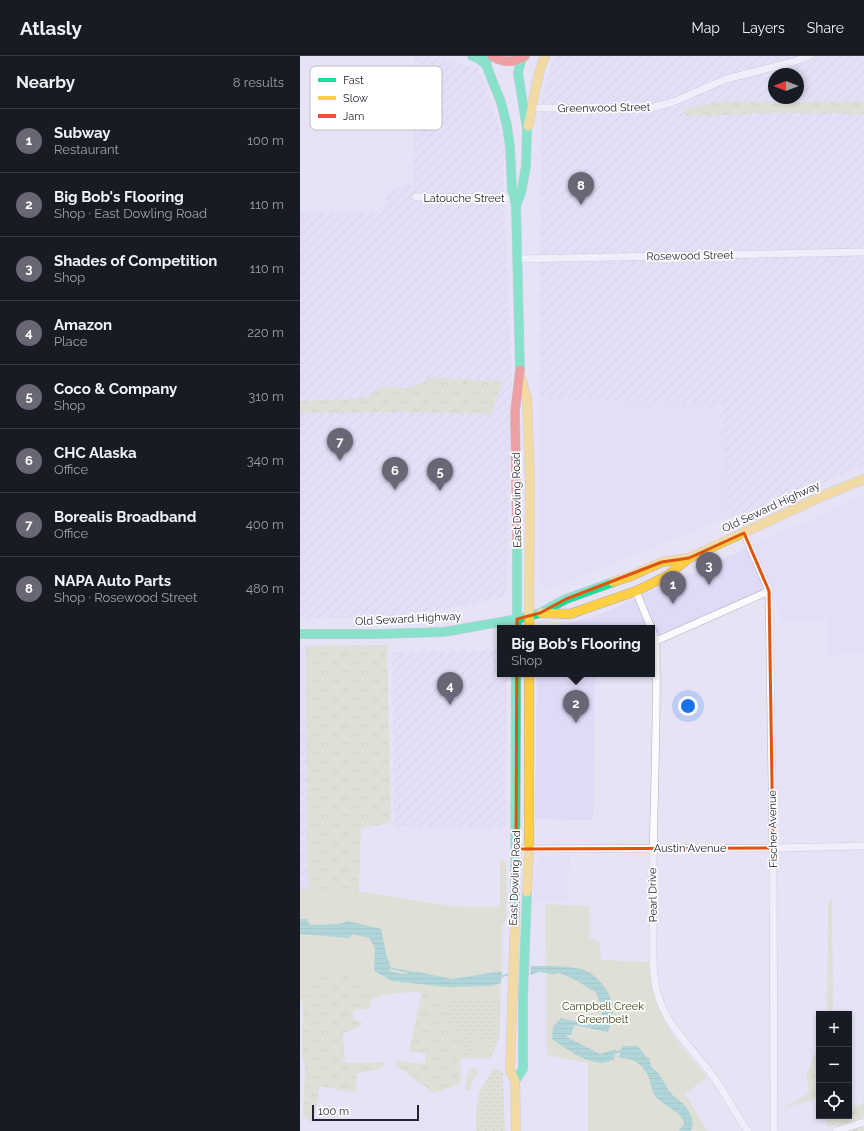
<!DOCTYPE html>
<meta charset="utf-8">
<style>
body{margin:0;font-family:Raleway,sans-serif;background:#242831;color:#f1f3f6}
.controls{position:absolute;right:12px;bottom:12px;display:grid;overflow:hidden;border-radius:0px;box-shadow:0 2px 6px #0003}
.controls button{width:36px;height:36px;display:grid;place-items:center;padding:0;border:0;border-bottom:1px solid #363941;background:#171b24;color:#f1f3f6;font:20px sans-serif}
.compass{position:absolute;left:468px;top:12px;width:36px;height:36px;border-radius:50%;background:#171b24;box-shadow:0 2px 6px #0003;rotate:270deg}
.scale{position:absolute;left:12px;bottom:10px;width:107px;box-sizing:border-box;padding-left:4px;border:2px solid #262232;border-top:0;font-size:11px;line-height:14px;white-space:nowrap;color:#262232;-webkit-text-stroke:3px #fff;paint-order:stroke}
.you{position:absolute;left:388px;top:650px;width:14px;height:14px;margin:-10px;border:3px solid #fff;border-radius:50%;background:#1a73e8;box-shadow:0 0 0 6px #1a73e833}
.badge{display:grid;place-items:center;width:26px;height:26px;border-radius:50%;background:#6a6676;color:#fff;font-size:13px;font-weight:700}
.pin{position:absolute;translate:-50% -33px;filter:drop-shadow(0 1px 2px #0008)}
.pin::after{content:'';position:absolute;top:21px;width:14px;height:12px;background:inherit;clip-path:polygon(0 0,100% 0,50% 100%)}
.popup{position:absolute;left:197px;top:569px;width:158px;height:52px;box-sizing:border-box;display:grid;place-content:center;border-radius:0px;background:#171b24;filter:drop-shadow(0 1px 3px #0005);font-size:13px;white-space:nowrap;color:#9ea1a6}
.popup b{font-size:15px;color:#f1f3f6}
.popup::after{content:'';position:absolute;left:50%;top:100%;margin-left:-8px;border:8px solid transparent;border-top-color:#171b24}
.list{margin:0;padding:0;list-style:none}
h2{display:flex;justify-content:space-between;align-items:center;height:52px;margin:0;padding:0 16px;font-size:17px}
h2 small{font-size:13px;font-weight:400;color:#9ea1a6}
.list li{display:grid;grid-template-columns:26px 1fr auto;gap:12px;align-items:center;box-sizing:border-box;height:64px;padding:0 16px;border-top:1px solid #363941}
.list b{display:block;font-size:15px;white-space:nowrap}
.list p{margin:0;font-size:13px;white-space:nowrap;color:#9ea1a6}
.list em{font-size:13px;font-style:normal;color:#9ea1a6}
.icon{flex:none;width:22px;height:22px;fill:none;stroke:currentColor;stroke-width:2;stroke-linecap:round;stroke-linejoin:round}
.map{position:relative;flex:none;width:564px;height:1075px;overflow:hidden}
header{display:flex;align-items:center;gap:24px;box-sizing:border-box;height:56px;padding:0 20px;background:#171b24;border-bottom:1px solid #363941}
header strong{font-size:19px}
nav{display:flex;gap:22px;margin-inline-start:auto;font-size:14px}
main{display:flex}
aside{flex:1;background:#171b24}
.map>svg:first-child{display:block}
</style>
<header>
<strong>Atlasly</strong>
<nav><a>Map</a><a>Layers</a><a>Share</a></nav>
</header>
<main>
<aside>
<h2>Nearby<small>8 results</small></h2>
<ul class="list">
<li><span class="badge">1</span><div><b>Subway</b><p>Restaurant</p></div><em>100 m</em></li>
<li><span class="badge">2</span><div><b>Big Bob's Flooring</b><p>Shop · East Dowling Road</p></div><em>110 m</em></li>
<li><span class="badge">3</span><div><b>Shades of Competition</b><p>Shop</p></div><em>110 m</em></li>
<li><span class="badge">4</span><div><b>Amazon</b><p>Place</p></div><em>220 m</em></li>
<li><span class="badge">5</span><div><b>Coco &amp; Company</b><p>Shop</p></div><em>310 m</em></li>
<li><span class="badge">6</span><div><b>CHC Alaska</b><p>Office</p></div><em>340 m</em></li>
<li><span class="badge">7</span><div><b>Borealis Broadband</b><p>Office</p></div><em>400 m</em></li>
<li><span class="badge">8</span><div><b>NAPA Auto Parts</b><p>Shop · Rosewood Street</p></div><em>480 m</em></li>
</ul>
</aside>
<div class="map">
<svg width="564" height="1075" viewBox="0 0 564 1075">
<defs>
<pattern id="industrial-furrows" width="10" height="10" patternUnits="userSpaceOnUse"><rect width="10" height="10" fill="#e0daf7"/><path d="M-1 1l2-2M0 10L10 0M9 11l2-2" fill="none" stroke="#c0bbd4"/></pattern>
<pattern id="grass-dots" width="8" height="8" patternUnits="userSpaceOnUse"><rect width="8" height="8" fill="#d5dab1"/><path d="M2 2h.1M6 6h.1" fill="none" stroke="#b7bb99" stroke-width="1.8" stroke-linecap="round"/></pattern>
<pattern id="forest-crowns" width="20" height="18" patternUnits="userSpaceOnUse"><rect width="20" height="18" fill="#d5dab1"/><path d="M2 6a3 3 0 1 1 6 0M12 15a3 3 0 1 1 6 0" fill="none" stroke="#b7bb99"/></pattern>
<pattern id="water-rules" width="6" height="5" patternUnits="userSpaceOnUse"><rect width="6" height="5" fill="#6ac3b5"/><path d="M0 2.5h6" fill="none" stroke="#5ca79c"/></pattern>
</defs>
<rect width="100%" height="100%" fill="#e7e3f5"/>
<g fill="#e0daf7">
<polygon points="240,341 422,349 427,462 248,533 241,528"/>
<polygon points="564,439 564,598 529,599 527,563 480,565 474,534 352,589 352,572 252,572 301,558"/>
<polygon points="0,590 6,590 7,659 0,659"/>
<polygon points="237,618 295,618 293,764 235,763"/>
<polygon points="270,799 269,846 234,846 234,818 237,806 241,800"/>
</g>
<g fill="url(#industrial-furrows)" fill-rule="evenodd">
<polygon points="115,0 132,0 179,12 204,84 204,144 212,321 206,541 103,561 0,563 0,156 82,157 89,132 113,129"/>
<path d="M257 0H564V409L540 420 448 457 427 462 422 349 240 341V188L242 42 251 9ZM474 18H498V42H474Z"/>
<polygon points="200,594 200,618 207,618 206,772 94,771 92,596"/>
<polygon points="0,659 7,659 8,833 0,833"/>
</g>
<g fill="url(#grass-dots)">
<polygon points="204,805 206,806 206,865 203,867 200,865 200,806"/>
<polygon points="148,931 201,942 200,979 191,1002 160,1002 159,976 148,972"/>
<polygon points="192,1014 201,1014 203,1018 205,1075 176,1075 176,1057 179,1036"/>
</g>
<g fill="url(#forest-crowns)">
<polygon points="420,46 564,46 564,58 479,57 386,60 383,53"/>
<polygon points="129,322 203,325 191,358 104,356 0,357 0,345 67,342 83,330 108,333"/>
<polygon points="87,589 91,767 61,772 59,837 8,833 6,590"/>
<polygon points="532,843 533,958 527,958 528,848"/>
<polygon points="0,878 148,931 148,972 160,976 161,1028 133,1037 97,1010 95,1004 125,1008 126,997 109,996 122,935 81,939 72,943 70,953 53,954 53,962 64,968 43,978 45,1007 87,1006 81,1012 57,1018 56,1037 20,1030 13,1068 3,1060 5,1010 2,1001 3,946 0,945"/>
<polygon points="519,987 519,1042 484,1052 505,1040 509,1035 506,1020"/>
<polygon points="564,1047 564,1059 561,1061 564,1065 564,1075 533,1075 539,1068 529,1071 525,1060 549,1060 549,1048 561,1050"/>
</g>
<g fill="#d5dab1">
<polygon points="0,833 8,833 61,836 159,851 203,851 200,945 133,940 108,934 71,931 44,913 9,920 8,939 0,939"/>
<polygon points="245,848 290,850 289,882 300,886 301,904 349,906 351,928 362,960 374,981 407,1021 385,1038 408,1075 288,1075 288,1007 247,999"/>
<path d="M177 975 180 976 181 987 187 993 186 997C174 1001 174 985 175 977Z"/>
<path d="M173 1012 176 1013 178 1015C175 1023 171 1028 169 1035L165 1033C166 1026 166 1016 173 1012Z"/>
</g>
<g fill="url(#water-rules)">
<polygon points="0,863 7,863 10,869 39,868 48,865 81,873 90,915 102,918 118,916 152,923 202,915 201,927 191,930 148,931 92,925 74,915 75,892 69,882 53,878 49,882 0,878"/>
<path d="M231 910C247 910 265 909 281 913 294 916 309 933 312 946 315 955 311 967 308 976L274 969 271 979H267V981L300 998 316 993 314 1003C310 1005 306 1007 302 1007 284 1006 266 993 252 983L253 971 261 962 287 968 302 961V953L296 936 273 923 260 917 252 918 239 916 230 919Z"/>
<path d="M322 990H338L346 1001 350 1003 351 1011C353 1013 357 1015 358 1017 362 1022 366 1030 370 1036 374 1041 378 1043 382 1047 389 1053 396 1066 391 1075H379L384 1068C383 1066 383 1063 382 1062 379 1056 363 1049 357 1042 351 1036 351 1029 349 1022 344 1009 333 1001 319 1002Z"/>
</g>
<g fill="none" stroke-linecap="round" stroke-linejoin="round">
<g stroke="#6ac3b5" stroke-width="2">
<polyline points="87,903 90,912 115,917"/>
<polyline points="200,921 209,918"/>
<polyline points="313,997 324,994"/>
</g>
<defs>
<g id="street">
<polyline points="233,52 351,52 373,46 426,23 489,7 510,0"/>
<polyline points="116,141 213,142"/>
<polyline points="217,203 564,196"/>
<polyline points="444,477 469,535 473,792 474,1075"/>
<polyline points="336,535 351,572"/>
<path d="M352 574 356 585V591C358 678 352 766 353 853 354 880 350 918 359 943 369 974 397 996 414 1022 427 1039 435 1059 448 1075"/>
<polyline points="356,585 469,535"/>
<polyline points="216,793 473,792 564,790"/>
<polyline points="536,1075 564,1066"/>
</g>
<g id="fast">
<polyline points="172,0 178,2 186,9"/>
<polyline points="185,0 188,14 201,46 207,70 210,91 212,134 216,150 220,314"/>
<polyline points="216,150 221,137 226,110 227,73 218,17 222,2"/>
<polyline points="217,484 217,572"/>
<polyline points="0,578 77,578 144,576 217,563 240,557 266,543 313,526"/>
<polyline points="215,865 216,618"/>
<polyline points="215,1025 223,1013 223,941 227,836"/>
</g>
<g id="slow">
<path d="M228 70C234 47 235 22 245 0"/>
<polyline points="221,322 227,343 230,426 229,572"/>
<polyline points="313,526 331,520 362,506 389,502 525,439 564,423"/>
<polyline points="241,557 270,558 336,535 367,520 389,502"/>
<polyline points="227,836 229,793 229,618"/>
<polyline points="215,865 210,1014 215,1025 216,1075"/>
</g>
<g id="jam">
<path d="M192 0C203 7 214 7 225 0"/>
<polyline points="217,484 215,356 220,314"/>
</g>
</defs>
<use href="#street" stroke="#b1adbc" stroke-width="8"/>
<use href="#fast" stroke="#b1adbc" stroke-width="10"/>
<use href="#slow" stroke="#b1adbc" stroke-width="10"/>
<use href="#jam" stroke="#b1adbc" stroke-width="10"/>
<use href="#street" stroke="#fbfbfe" stroke-width="7"/>
<use href="#fast" stroke="#16e098" stroke-width="9"/>
<use href="#slow" stroke="#ffcf43" stroke-width="9"/>
<use href="#jam" stroke="#f24e42" stroke-width="9"/>
</g>
<path d="M0 0H564V1075H0ZM444 477 469 535 473 792 216 793 217 563 240 557 266 543 362 506 389 502Z" fill="#e7e3f5" fill-opacity=".55" fill-rule="evenodd"/>
<path fill="none" stroke="#de560e" stroke-width="3" stroke-linejoin="round" d="M444 477 469 535 473 792 216 793 217 563 240 557 266 543 362 506 389 502Z"/>
<g text-anchor="middle" dominant-baseline="central" stroke-width="3.5" stroke-linejoin="round" paint-order="stroke">
<g font-size="11" fill="#262232" stroke="#fff">
<text transform="translate(304 52) rotate(-1)">Greenwood Street</text>
<text x="164" y="142">Latouche Street</text>
<text transform="translate(390 200) rotate(-1)">Rosewood Street</text>
<text transform="translate(217 444) rotate(-91)">East Dowling Road</text>
<text transform="translate(471 451) rotate(-25)">Old Seward Highway</text>
<text transform="translate(108 563) rotate(-3)">Old Seward Highway</text>
<text transform="translate(473 773) rotate(-91)">Fischer Avenue</text>
<text x="390" y="792">Austin Avenue</text>
<text transform="translate(215 822) rotate(-88)">East Dowling Road</text>
<text transform="translate(353 839) rotate(-91)">Pearl Drive</text>
</g>
<g font-size="11" fill="#3f4413" stroke="#fff">
<text x="303" y="950">Campbell Creek<tspan x="303" dy="13">Greenbelt</tspan></text>
</g>
</g>
<rect x="10" y="10" width="132" height="64" rx="6" fill="#fff" stroke="#bebdc2" stroke-width="1"/>
<rect x="18" y="22" width="18" height="4" fill="#16e098"/>
<rect x="18" y="40" width="18" height="4" fill="#ffcf43"/>
<rect x="18" y="58" width="18" height="4" fill="#f24e42"/>
<g font-size="11" fill="#262232">
<text x="43" y="28">Fast</text>
<text x="43" y="46">Slow</text>
<text x="43" y="64">Jam</text>
</g>
</svg>
<div class="controls">
<button>+</button>
<button>−</button>
<button><svg class="icon" aria-label="locate" viewBox="0 0 24 24"><circle cx="12" cy="12" r="6"/><path d="M12 2v4M12 18v4M2 12h4M18 12h4"/></svg></button>
</div>
<svg class="compass" viewBox="-18 -18 36 36"><path d="M0-13l5 13h-10z" fill="#e53935"/><path d="M0 13l5-13h-10z" fill="#9ea1a6"/></svg>
<div class="scale">100 m</div>
<div class="you"></div>
<div class="pin badge" style="left:373px;top:548px">1</div>
<div class="pin badge" style="left:276px;top:667px">2</div>
<div class="popup"><b>Big Bob's Flooring</b>Shop</div>
<div class="pin badge" style="left:409px;top:529px">3</div>
<div class="pin badge" style="left:150px;top:649px">4</div>
<div class="pin badge" style="left:140px;top:435px">5</div>
<div class="pin badge" style="left:95px;top:434px">6</div>
<div class="pin badge" style="left:40px;top:405px">7</div>
<div class="pin badge" style="left:281px;top:149px">8</div>
</div>
</main>
